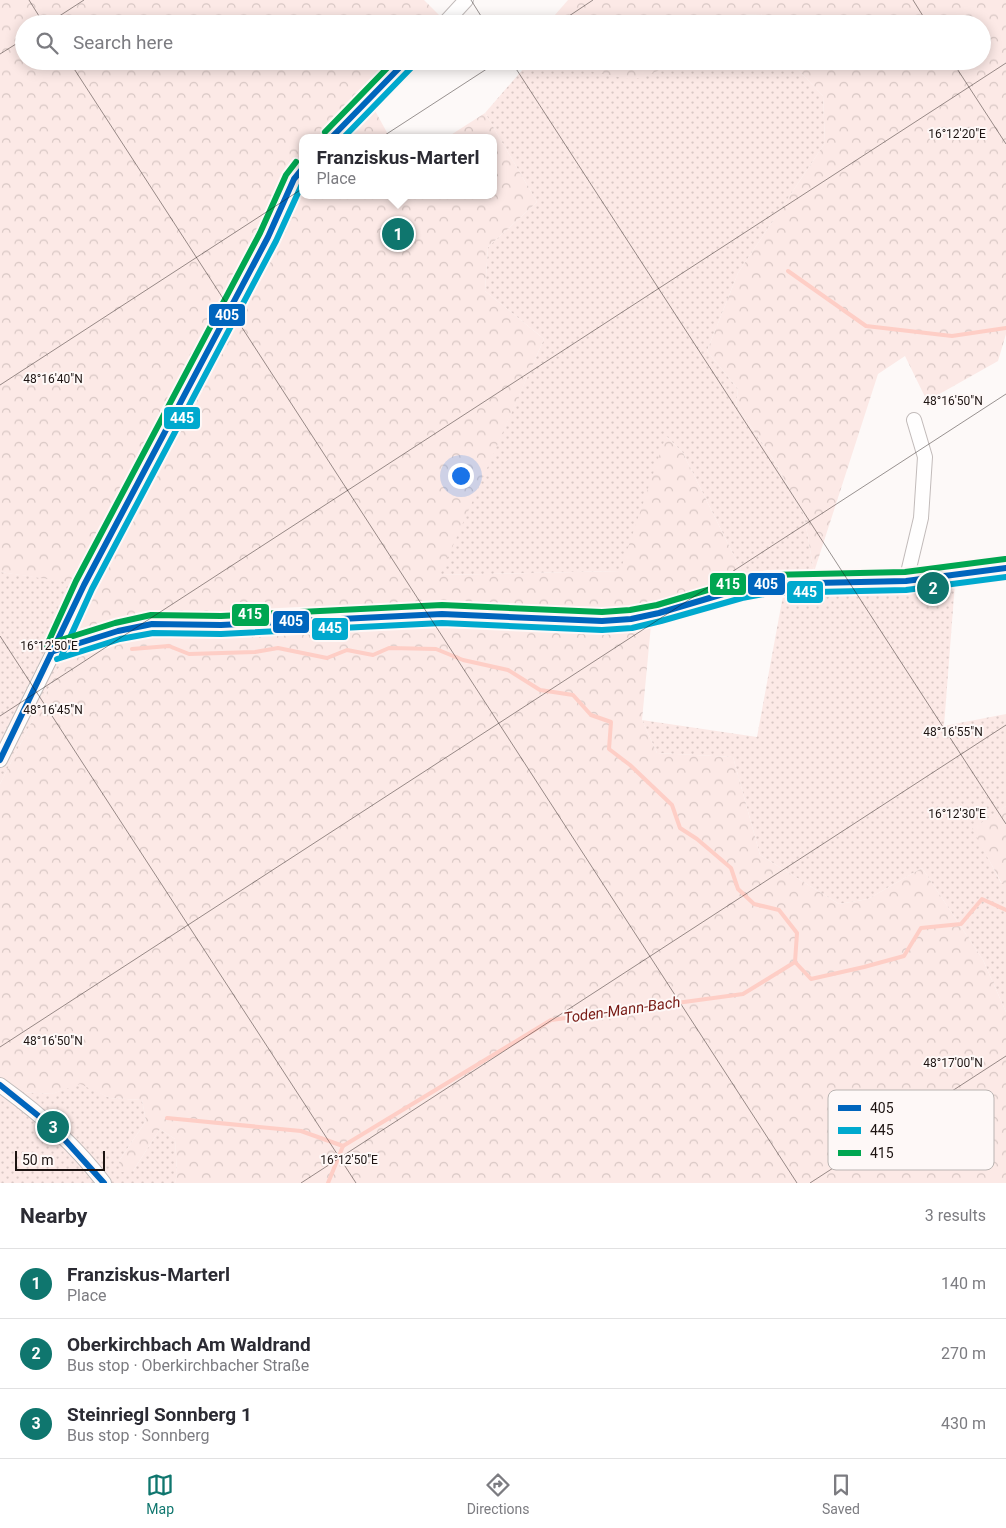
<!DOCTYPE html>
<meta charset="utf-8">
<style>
body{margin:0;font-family:Roboto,sans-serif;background:#f7f7f7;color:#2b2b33}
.scale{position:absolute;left:15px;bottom:12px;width:90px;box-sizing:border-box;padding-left:5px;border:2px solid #1d1412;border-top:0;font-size:14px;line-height:18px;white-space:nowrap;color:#1d1412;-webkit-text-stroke:4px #fef8f7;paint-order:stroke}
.you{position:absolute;left:460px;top:475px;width:18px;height:18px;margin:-12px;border:4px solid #fff;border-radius:50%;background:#1a73e8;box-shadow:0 0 0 8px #1a73e833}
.badge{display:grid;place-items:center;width:32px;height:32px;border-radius:50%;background:#0f766e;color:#fff;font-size:16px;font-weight:700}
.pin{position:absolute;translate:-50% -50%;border:2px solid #fff;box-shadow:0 1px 5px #0006}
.popup{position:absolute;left:299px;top:134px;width:198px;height:65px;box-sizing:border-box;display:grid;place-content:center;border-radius:10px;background:#fff;filter:drop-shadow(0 1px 4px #0005);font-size:16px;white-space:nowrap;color:#7c7c81}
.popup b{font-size:19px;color:#2b2b33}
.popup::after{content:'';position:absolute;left:50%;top:100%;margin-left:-10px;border:10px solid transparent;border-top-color:#fff}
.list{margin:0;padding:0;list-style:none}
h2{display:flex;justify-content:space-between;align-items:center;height:65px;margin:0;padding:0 20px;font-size:21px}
h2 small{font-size:16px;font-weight:400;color:#7c7c81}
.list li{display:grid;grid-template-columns:32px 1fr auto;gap:15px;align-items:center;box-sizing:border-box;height:70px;padding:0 20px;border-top:1px solid #e1e1e2}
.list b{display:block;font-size:19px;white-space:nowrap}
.list p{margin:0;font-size:16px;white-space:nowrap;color:#7c7c81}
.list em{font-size:16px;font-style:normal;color:#7c7c81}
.icon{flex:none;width:28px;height:28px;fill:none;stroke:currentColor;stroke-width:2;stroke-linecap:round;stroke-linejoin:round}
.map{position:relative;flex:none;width:1006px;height:1183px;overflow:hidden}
.search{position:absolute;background:#fff;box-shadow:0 2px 12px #0003;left:15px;right:15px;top:15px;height:55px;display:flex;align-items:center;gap:12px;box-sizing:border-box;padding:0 18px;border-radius:28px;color:#7c7c81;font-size:19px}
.sheet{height:275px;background:#fff}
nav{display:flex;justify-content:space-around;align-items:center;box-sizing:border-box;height:70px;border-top:1px solid #e1e1e2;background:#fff;font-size:14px;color:#7c7c81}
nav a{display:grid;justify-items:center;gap:2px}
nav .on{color:#0f766e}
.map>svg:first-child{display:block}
</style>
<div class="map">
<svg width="1006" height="1183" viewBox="0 0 1006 1183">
<defs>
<pattern id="grass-dots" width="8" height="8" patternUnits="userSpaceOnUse" patternTransform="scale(1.25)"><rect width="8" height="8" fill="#fce9e6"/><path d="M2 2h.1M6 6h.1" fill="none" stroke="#d8c7c4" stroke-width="1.8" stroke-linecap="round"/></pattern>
<pattern id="forest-crowns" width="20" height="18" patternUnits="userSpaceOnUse" patternTransform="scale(1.25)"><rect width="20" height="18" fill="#fce9e6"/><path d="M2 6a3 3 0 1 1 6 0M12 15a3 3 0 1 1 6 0" fill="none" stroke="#d8c7c4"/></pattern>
</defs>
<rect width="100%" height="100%" fill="#fdf9f8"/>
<g fill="url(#grass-dots)">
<polygon points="761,14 767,24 731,24 742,15"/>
<polygon points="530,61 568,61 581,69 682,64 685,61 790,61 823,96 825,143 738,273 707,351 738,389 736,405 772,457 804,515 814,572 736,584 741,570 683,453 667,437 621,571 439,575 544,339 485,291 488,247 537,202 485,113"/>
<polygon points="0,572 94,585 61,664 0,784"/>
<polygon points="955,583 944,726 1006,714 1006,806 973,829 1001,883 1006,883 1006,1012 983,960 922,868 868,899 839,904 760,855 733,757 657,753 642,720 757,737 784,590 898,591"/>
<polygon points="0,1077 23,1092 52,1094 80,1083 110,1098 142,1100 146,1121 119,1161 133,1171 160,1129 175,1139 177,1174 175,1183 0,1183"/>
</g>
<g fill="url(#forest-crowns)">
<polygon points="0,0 424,0 440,16 431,24 24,24 24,61 390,61 362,87 390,138 303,138 303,195 493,195 493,138 446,138 485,113 537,202 488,247 485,291 544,339 440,575 620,571 666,436 683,453 741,570 736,584 651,625 642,720 657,753 733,757 760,855 839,904 868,899 922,868 983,960 1006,1012 1006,1183 175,1183 177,1174 175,1139 160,1129 133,1171 121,1172 119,1161 146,1121 142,1100 110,1098 80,1084 52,1094 22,1092 0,1077 0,784 61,664 94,586 0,572"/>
<polygon points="568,0 1006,0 1006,334 998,361 927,401 905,356 878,374 814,572 804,515 772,457 736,405 738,389 707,351 738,273 825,143 823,96 790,61 982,61 982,24 767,24 761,14 742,15 731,24 547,24"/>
<polygon points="568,61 685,61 633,80 581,69"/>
<polygon points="1006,806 1006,883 1002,884 972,829"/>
</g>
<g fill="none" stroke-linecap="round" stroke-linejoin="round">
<g stroke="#fecec6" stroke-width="4">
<polyline points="788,271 866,326 952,336 1006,328"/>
<polyline points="132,649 169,646 189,654 255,652 278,648 327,658 347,650 373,655 389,648 436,649 463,660 508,670 540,690 573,695 591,715 611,722 609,749 630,765 672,805 680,828 697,839 731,868 738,889 754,904 779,910 797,933 795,962"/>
<polyline points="167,1118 301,1131 343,1146 551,1020 743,994 795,962 811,979 864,967 904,956 921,928 961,924 982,899 1006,910"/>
<polyline points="328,1183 343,1146"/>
</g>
<defs>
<g id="minor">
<polyline points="444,24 466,0"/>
<polyline points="331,138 406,61"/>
<polyline points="906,581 921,518 925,457 914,420"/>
<polyline points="54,651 118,631 152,624 221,625 442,614 602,621 631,619 659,613 740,589 769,584 799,582 906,581 1006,568"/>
<polyline points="0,760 54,651 84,585 268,237 294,179 303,168"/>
<path d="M0 1085C39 1113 75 1144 104 1183"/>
</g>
</defs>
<use href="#minor" stroke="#c2bbba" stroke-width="16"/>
<use href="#minor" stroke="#fffefe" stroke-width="14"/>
<defs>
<g id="bus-1">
<polyline points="331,138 406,61"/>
<polyline points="54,651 118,631 152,624 221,625 442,614 602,621 631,619 659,613 740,589 769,584 906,581 1006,568"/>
<polyline points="0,760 84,585 268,237 294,179 303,168"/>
<polyline points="0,1085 56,1130 104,1183"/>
</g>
<g id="bus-2">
<polyline points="343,138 412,67"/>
<polyline points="62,655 92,589 276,241 303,182"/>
<polyline points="57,659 120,639 153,633 221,634 442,623 602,630 632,628 661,621 742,598 770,593 906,590 1006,577"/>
</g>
<g id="bus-3">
<polyline points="325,132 394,61"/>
<polyline points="51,643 115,623 151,615 221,616 442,605 602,612 630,610 657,605 738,581 768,575 905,572 1005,559"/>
<polyline points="46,647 76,581 260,233 286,175 296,162"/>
</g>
</defs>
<use href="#bus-1" stroke="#fef8f7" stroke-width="10"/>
<use href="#bus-2" stroke="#fef8f7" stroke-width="10"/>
<use href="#bus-3" stroke="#fef8f7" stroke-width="10"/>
<use href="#bus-1" stroke="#0065bd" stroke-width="6"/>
<use href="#bus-2" stroke="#00a9ce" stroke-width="6"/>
<use href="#bus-3" stroke="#00a651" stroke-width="6"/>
</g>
<path fill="none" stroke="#1d1412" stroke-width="1" stroke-opacity="0.45" d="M29 0 44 24M471 0 486 24M913 0 928 24M47 24 84 0M557 24 593 0M0 54 24 39M69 61 797 1183M511 61 1006 824M952 61 1006 144M0 385 499 61M0 636 356 1183M0 716 1006 63M0 1047 1006 394M301 1183 1006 725M810 1183 1006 1056"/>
<g text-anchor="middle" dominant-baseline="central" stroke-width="4" stroke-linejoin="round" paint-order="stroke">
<g font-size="15" font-style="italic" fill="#771913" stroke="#fef8f7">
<text transform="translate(622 1010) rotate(-8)">Toden-Mann-Bach</text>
</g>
</g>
<rect x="828" y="1090" width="166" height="80" rx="8" fill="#fef8f7" stroke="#bab4b2" stroke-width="1"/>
<rect x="838" y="1105" width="23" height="6" fill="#0065bd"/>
<rect x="838" y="1127" width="23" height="7" fill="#00a9ce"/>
<rect x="838" y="1150" width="23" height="6" fill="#00a651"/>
<g font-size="14" fill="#1d1412">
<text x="870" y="1113">405</text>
<text x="870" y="1135">445</text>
<text x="870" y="1158">415</text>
</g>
<g font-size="12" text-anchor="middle" fill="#1d1412" stroke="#fef8f7" stroke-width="4" stroke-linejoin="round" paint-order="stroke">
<text x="957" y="138">16°12'20"E</text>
<text x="53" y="383">48°16'40"N</text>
<text x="953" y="405">48°16'50"N</text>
<text x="49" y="650">16°12'50"E</text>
<text x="53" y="714">48°16'45"N</text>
<text x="953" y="736">48°16'55"N</text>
<text x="957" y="818">16°12'30"E</text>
<text x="53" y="1045">48°16'50"N</text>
<text x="953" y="1067">48°17'00"N</text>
<text x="349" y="1164">16°12'50"E</text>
</g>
<g stroke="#fef8f7" stroke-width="2">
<rect x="208" y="303" width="38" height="24" rx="5" fill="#0065bd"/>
<rect x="163" y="406" width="38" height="24" rx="5" fill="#00a9ce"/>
<rect x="709" y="572" width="38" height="24" rx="5" fill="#00a651"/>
<rect x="747" y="572" width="39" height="24" rx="5" fill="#0065bd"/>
<rect x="786" y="580" width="38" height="24" rx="5" fill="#00a9ce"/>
<rect x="231" y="603" width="39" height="24" rx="5" fill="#00a651"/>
<rect x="272" y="610" width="38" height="24" rx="5" fill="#0065bd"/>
<rect x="311" y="617" width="38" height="24" rx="5" fill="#00a9ce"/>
</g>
<g font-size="14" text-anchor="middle" font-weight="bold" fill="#fff">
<text x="227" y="320">405</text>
<text x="182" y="423">445</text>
<text x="728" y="589">415</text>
<text x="766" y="589">405</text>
<text x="805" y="597">445</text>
<text x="250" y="619">415</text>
<text x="291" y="626">405</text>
<text x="330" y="633">445</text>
</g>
</svg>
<div class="scale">50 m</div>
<div class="you"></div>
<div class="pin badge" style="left:398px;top:234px">1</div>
<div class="popup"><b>Franziskus-Marterl</b>Place</div>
<div class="pin badge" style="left:933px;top:588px">2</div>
<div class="pin badge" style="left:53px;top:1127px">3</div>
<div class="search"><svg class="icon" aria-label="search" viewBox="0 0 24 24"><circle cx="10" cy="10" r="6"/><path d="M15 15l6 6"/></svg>Search here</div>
</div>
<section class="sheet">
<h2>Nearby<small>3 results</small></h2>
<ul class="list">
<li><span class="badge">1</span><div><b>Franziskus-Marterl</b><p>Place</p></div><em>140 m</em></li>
<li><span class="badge">2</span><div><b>Oberkirchbach Am Waldrand</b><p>Bus stop · Oberkirchbacher Straße</p></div><em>270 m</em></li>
<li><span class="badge">3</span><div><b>Steinriegl Sonnberg 1</b><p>Bus stop · Sonnberg</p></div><em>430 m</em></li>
</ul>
</section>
<nav>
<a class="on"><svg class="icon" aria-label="map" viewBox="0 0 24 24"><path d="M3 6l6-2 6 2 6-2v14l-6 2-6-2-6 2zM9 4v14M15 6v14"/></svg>Map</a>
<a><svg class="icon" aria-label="directions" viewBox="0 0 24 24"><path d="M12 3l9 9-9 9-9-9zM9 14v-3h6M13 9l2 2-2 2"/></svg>Directions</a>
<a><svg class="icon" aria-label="saved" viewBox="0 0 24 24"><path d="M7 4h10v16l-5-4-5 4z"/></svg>Saved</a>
</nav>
